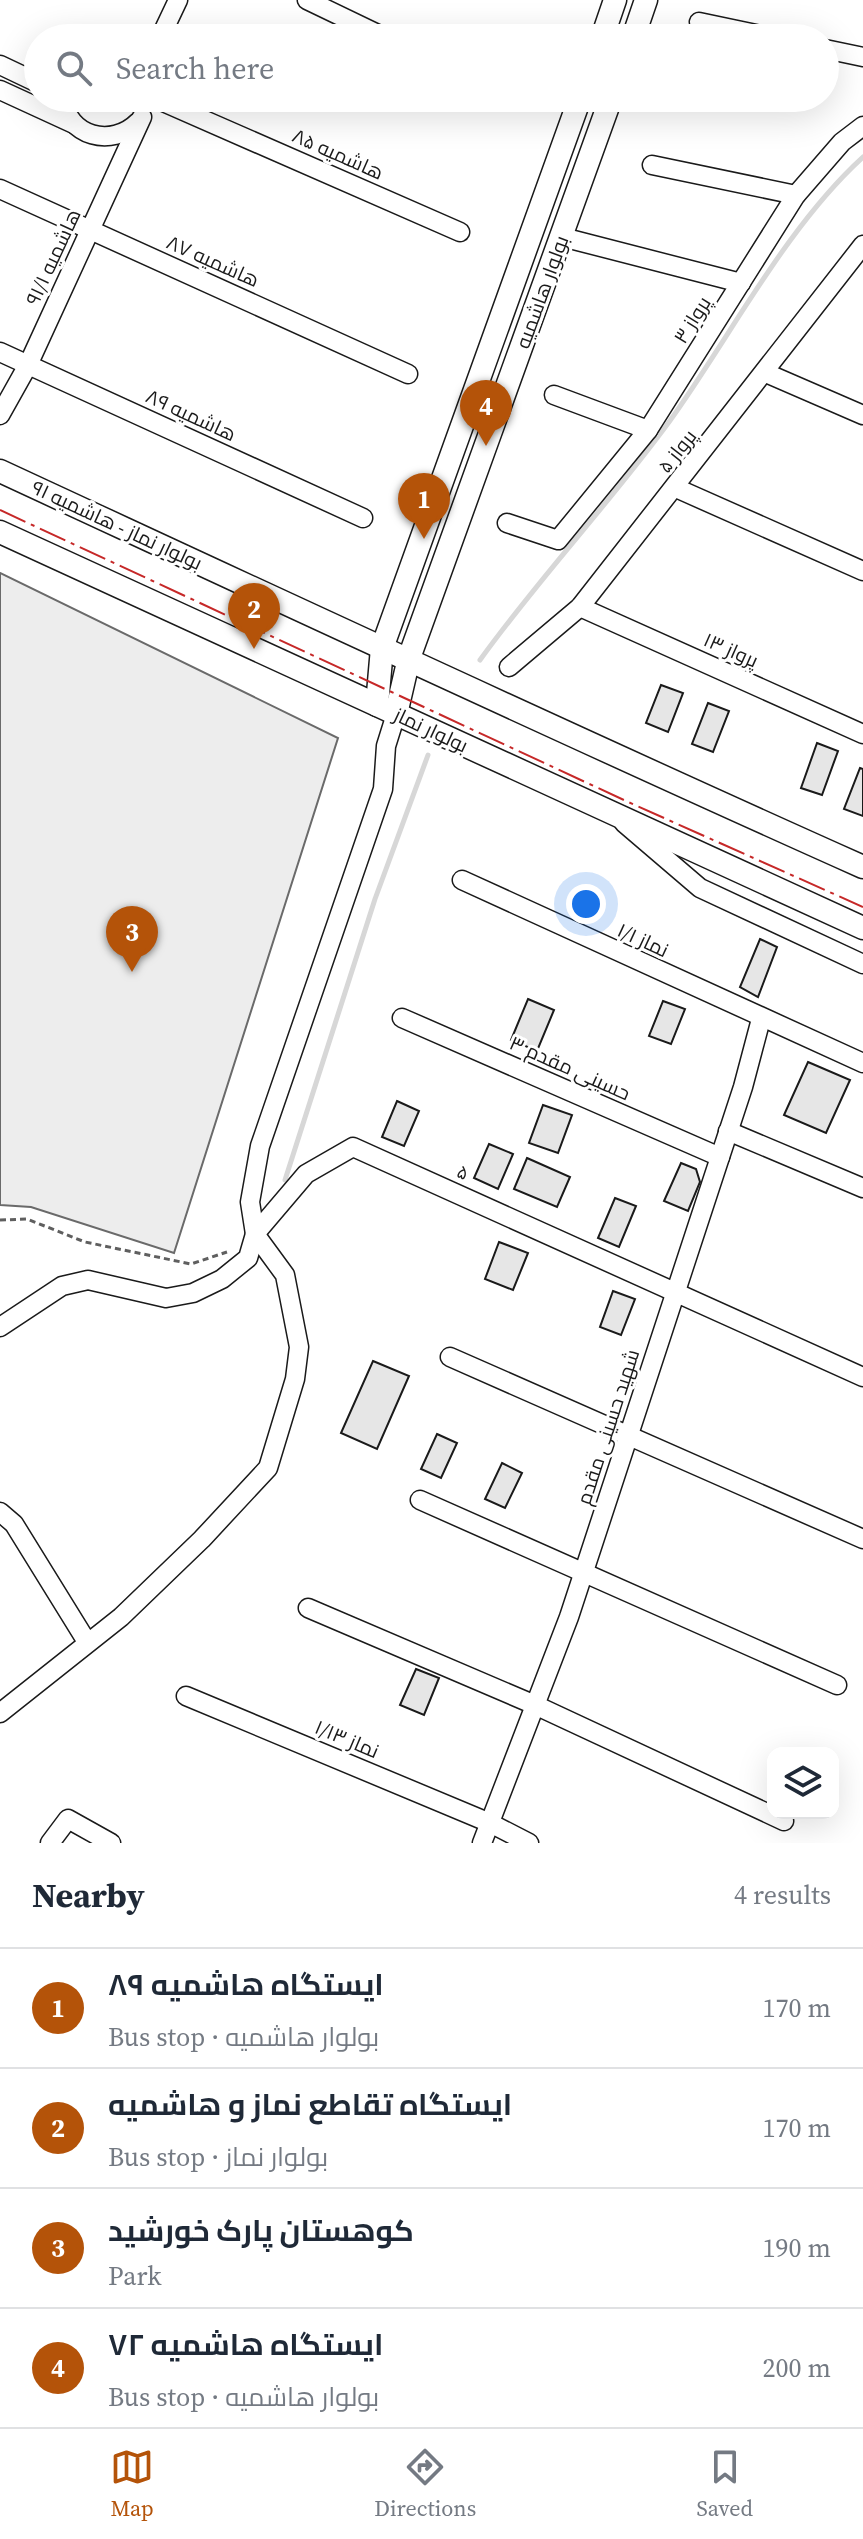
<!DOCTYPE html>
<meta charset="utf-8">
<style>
body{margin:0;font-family:"Source Serif 4",Cairo,serif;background:#f2f2f3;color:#1f2937}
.controls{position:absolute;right:24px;bottom:24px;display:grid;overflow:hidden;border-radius:16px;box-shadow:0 8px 32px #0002}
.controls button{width:72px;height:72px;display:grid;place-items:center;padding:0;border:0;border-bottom:2px solid #e0e1e3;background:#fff;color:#1f2937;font:40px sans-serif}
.you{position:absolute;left:586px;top:904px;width:28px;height:28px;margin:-20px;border:6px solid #fff;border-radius:50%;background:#1a73e8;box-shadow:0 0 0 12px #1a73e833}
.badge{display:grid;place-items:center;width:52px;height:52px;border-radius:50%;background:#b45309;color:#fff;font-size:26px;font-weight:700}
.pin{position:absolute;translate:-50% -66px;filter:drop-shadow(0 2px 4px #0008)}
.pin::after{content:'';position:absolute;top:42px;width:28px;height:24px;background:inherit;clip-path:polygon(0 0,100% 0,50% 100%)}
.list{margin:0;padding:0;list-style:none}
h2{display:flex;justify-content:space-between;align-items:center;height:104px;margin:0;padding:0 32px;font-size:34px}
h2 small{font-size:26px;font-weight:400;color:#747a83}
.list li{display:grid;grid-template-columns:52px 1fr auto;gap:24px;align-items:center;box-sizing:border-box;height:120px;padding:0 32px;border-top:2px solid #e0e1e3}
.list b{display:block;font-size:30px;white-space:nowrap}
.list p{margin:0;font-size:26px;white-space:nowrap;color:#747a83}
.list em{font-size:26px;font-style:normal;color:#747a83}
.icon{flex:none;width:44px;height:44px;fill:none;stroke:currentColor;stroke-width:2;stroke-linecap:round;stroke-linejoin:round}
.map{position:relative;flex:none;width:863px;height:1843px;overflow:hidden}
.search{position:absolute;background:#fff;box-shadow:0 8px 32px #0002;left:24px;right:24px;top:24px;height:88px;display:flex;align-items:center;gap:20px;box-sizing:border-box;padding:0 28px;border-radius:44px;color:#747a83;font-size:30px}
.sheet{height:584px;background:#fff}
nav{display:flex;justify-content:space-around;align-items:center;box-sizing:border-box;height:112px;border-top:2px solid #e0e1e3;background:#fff;font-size:22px;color:#747a83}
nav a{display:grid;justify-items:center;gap:4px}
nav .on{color:#b45309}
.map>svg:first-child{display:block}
</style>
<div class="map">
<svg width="863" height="1843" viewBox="0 0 863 1843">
<rect width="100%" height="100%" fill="#fff"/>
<polygon fill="#ededed" stroke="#6a6a6a" stroke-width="2" points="0,573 338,738 174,1253 31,1207 0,1205"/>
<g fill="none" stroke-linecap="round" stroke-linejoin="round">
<g stroke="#d7d7d7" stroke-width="5">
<path d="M480 660C539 578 609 504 669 422 731 336 785 228 863 157"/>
<polyline points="285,1180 375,899 428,755"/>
</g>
</g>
<g fill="#e6e6e6" stroke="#1a1a1a" stroke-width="2">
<polygon points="661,685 683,693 668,732 646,723"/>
<polygon points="708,703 729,711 713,752 692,744"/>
<polygon points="817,743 838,751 822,795 801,788"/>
<polygon points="860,768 863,769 863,816 844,809"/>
<polygon points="760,939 777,947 758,997 740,987"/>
<polygon points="528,999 554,1010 537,1051 511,1040"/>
<polygon points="663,1001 685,1009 671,1044 649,1036"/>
<polygon points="808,1062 850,1080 826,1133 784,1115"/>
<polygon points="397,1101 419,1111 404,1146 382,1137"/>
<polygon points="543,1105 572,1115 558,1153 529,1143"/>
<polygon points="489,1144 513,1154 498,1189 474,1178"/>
<polygon points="527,1158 570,1177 557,1207 514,1189"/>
<polygon points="681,1163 696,1169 700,1182 688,1211 664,1201"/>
<polygon points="615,1198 636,1206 619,1247 598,1238"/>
<polygon points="499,1242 528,1253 513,1290 485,1279"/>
<polygon points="613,1291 635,1299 621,1335 600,1327"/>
<polygon points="373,1361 409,1376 377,1449 341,1433"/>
<polygon points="437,1434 457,1443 441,1478 421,1469"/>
<polygon points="502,1463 522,1473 505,1508 485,1499"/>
<polygon points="416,1669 439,1678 424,1715 400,1705"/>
</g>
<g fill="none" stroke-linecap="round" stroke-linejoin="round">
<defs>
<g id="minor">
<polyline points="307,0 386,38"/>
<polyline points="699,22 775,38"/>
<polyline points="160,38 178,0"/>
<polyline points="825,49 863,57"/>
<polyline points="0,65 38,83"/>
<polyline points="0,90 74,124"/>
<path d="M63 98C67 137 112 148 138 122"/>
<polyline points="154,98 460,232"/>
<polyline points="652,165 796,195"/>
<polyline points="0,189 408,374"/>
<polyline points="562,237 741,283"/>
<polyline points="0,352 363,518"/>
<polyline points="766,373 863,415"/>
<polyline points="554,395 648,430"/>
<polyline points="0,415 28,365 142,117"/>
<polyline points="676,488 863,571"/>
<polyline points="507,523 558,540 648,430 796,195 842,142 863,126"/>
<polyline points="580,607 863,734"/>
<polyline points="509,667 580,607 863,245"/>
<polyline points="624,823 700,888 863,964"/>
<polyline points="462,880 863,1063"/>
<polyline points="402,1018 720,1157"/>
<polyline points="728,1131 863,1188"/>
<polyline points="0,1327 62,1286 88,1280 166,1298 193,1293 222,1279 248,1258 255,1234 306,1174 353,1147 863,1377"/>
<polyline points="450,1357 863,1539"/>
<polyline points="420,1500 837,1685"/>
<polyline points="0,1512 14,1524 87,1642"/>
<polyline points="308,1608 535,1705 784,1821"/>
<polyline points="186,1696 490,1823 529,1843"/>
<polyline points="0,1713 121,1617 202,1539 268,1468 295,1379 299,1347 285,1275 255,1234 250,1202 260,1146 383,789 386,746 396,714"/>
<polyline points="50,1843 68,1819 111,1843"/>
<polyline points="482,1843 569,1617 743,1087 761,1019"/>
</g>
<g id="major">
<polyline points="602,38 615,0"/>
<polyline points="633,38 646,0"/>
<path d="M0 471C287 604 574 738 863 867"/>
<polyline points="0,532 863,928"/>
<polyline points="377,705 382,648 580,98"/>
<polyline points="396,714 409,658 611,98"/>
</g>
</defs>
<use href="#minor" stroke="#1a1a1a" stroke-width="21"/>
<use href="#major" stroke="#1a1a1a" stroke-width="25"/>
<polyline stroke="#5f5f5f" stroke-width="3" stroke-dasharray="6 4" stroke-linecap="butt" points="0,1220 27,1219 85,1242 191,1264 227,1252"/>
<use href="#minor" stroke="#fff" stroke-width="18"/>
<use href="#major" stroke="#fff" stroke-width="22"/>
<polyline stroke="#c62828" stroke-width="2" stroke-dasharray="28 6 4 6" stroke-linecap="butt" points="0,510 626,801 863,907"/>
</g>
<g text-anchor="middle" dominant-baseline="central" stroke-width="6" stroke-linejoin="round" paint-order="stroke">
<g font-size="20" fill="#1a1a1a" stroke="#fff">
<text transform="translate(338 154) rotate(24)">هاشمیه ۸۵</text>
<text transform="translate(53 257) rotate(-65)">هاشمیه ۹۱/۱</text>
<text transform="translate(213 261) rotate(24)">هاشمیه ۸۷</text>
<text transform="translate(542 292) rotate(-70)">بولوار هاشمیه</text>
<text transform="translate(692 320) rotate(-58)">پرواز ۳</text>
<text transform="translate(191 415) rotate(25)">هاشمیه ۸۹</text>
<text transform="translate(677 451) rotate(-52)">پرواز ۵</text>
<text transform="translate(117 525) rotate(25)">بولوار نماز - هاشمیه ۹۱</text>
<text transform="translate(731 650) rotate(24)">پرواز ۱۳</text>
<text transform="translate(431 730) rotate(25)">بولوار نماز</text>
<text transform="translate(643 940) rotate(25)">نماز ۱/۱</text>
<text transform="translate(570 1068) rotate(24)">حسینی مقدم ۳</text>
<text transform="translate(463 1172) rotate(24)">۵</text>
<text transform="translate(608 1427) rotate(-72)">شهید حسینی مقدم</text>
<text transform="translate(347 1739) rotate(23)">نماز ۱/۱۳</text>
</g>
</g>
</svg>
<div class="controls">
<button><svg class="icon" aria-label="layers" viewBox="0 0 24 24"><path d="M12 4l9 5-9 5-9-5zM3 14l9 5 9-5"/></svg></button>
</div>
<div class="you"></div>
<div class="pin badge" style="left:424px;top:539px">1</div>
<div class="pin badge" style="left:254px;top:649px">2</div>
<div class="pin badge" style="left:132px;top:972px">3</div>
<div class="pin badge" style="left:486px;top:446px">4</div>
<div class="search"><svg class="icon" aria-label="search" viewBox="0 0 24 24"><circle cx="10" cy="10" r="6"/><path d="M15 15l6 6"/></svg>Search here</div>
</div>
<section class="sheet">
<h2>Nearby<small>4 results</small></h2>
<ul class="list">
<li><span class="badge">1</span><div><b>ایستگاه هاشمیه ۸۹</b><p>Bus stop · بولوار هاشمیه</p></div><em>170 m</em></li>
<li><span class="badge">2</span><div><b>ایستگاه تقاطع نماز و هاشمیه</b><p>Bus stop · بولوار نماز</p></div><em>170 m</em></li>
<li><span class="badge">3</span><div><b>کوهستان پارک خورشید</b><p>Park</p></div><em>190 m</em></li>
<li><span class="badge">4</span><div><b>ایستگاه هاشمیه ۷۲</b><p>Bus stop · بولوار هاشمیه</p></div><em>200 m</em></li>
</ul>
</section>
<nav>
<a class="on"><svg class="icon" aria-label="map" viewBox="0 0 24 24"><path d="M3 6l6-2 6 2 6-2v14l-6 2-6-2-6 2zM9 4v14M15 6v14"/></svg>Map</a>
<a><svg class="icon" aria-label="directions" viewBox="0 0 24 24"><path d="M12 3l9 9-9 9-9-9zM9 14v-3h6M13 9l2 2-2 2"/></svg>Directions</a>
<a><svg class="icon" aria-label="saved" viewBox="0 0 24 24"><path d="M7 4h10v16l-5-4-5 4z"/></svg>Saved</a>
</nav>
